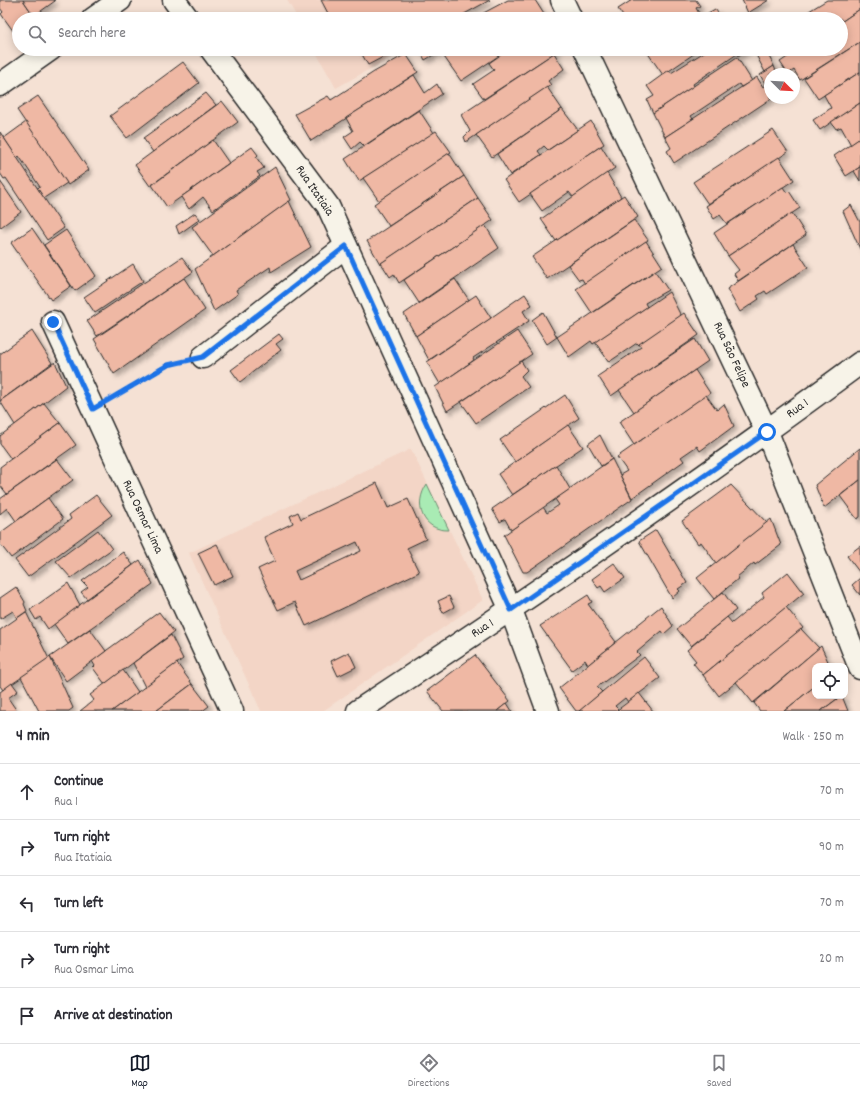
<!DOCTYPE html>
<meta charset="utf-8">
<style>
body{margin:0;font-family:Dekko,sans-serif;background:#f2f2f3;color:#2b2b33}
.controls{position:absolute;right:12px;bottom:12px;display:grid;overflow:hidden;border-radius:8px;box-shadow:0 2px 10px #0003}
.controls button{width:36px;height:36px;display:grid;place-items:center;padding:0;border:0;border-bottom:1px solid #e1e1e2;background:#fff;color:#2b2b33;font:20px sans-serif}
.compass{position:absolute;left:764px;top:68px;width:36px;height:36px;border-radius:50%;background:#fff;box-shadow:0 2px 10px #0003;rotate:114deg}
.stop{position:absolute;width:12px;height:12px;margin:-9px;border:3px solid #1a73e8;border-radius:50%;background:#fff}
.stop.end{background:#1a73e8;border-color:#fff;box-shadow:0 1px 4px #0008}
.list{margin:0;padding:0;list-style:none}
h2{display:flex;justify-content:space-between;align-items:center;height:52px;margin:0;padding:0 16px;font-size:17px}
h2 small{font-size:13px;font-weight:400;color:#7c7c81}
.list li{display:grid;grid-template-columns:26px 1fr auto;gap:12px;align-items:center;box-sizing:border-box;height:56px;padding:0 16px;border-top:1px solid #e1e1e2}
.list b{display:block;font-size:15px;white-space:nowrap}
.list p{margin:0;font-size:13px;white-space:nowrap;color:#7c7c81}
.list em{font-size:13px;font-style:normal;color:#7c7c81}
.icon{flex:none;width:22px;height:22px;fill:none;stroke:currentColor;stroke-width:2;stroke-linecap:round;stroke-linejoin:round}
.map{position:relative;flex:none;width:860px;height:711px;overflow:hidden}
.search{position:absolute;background:#fff;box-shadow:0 2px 10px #0003;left:12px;right:12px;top:12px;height:44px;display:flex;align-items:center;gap:10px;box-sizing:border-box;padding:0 14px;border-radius:22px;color:#7c7c81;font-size:15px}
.sheet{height:332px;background:#fff}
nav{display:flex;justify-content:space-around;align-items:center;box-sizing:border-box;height:56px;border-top:1px solid #e1e1e2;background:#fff;font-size:11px;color:#7c7c81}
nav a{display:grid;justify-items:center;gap:2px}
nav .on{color:#111827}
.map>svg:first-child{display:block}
</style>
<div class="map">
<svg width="860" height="711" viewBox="0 0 860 711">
<defs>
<filter id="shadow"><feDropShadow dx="3.5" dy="3.5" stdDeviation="2" flood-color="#0004"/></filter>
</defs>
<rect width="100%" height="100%" fill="#f5e1d4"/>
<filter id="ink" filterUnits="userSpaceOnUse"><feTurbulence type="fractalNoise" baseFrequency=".025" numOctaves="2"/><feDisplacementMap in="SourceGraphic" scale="8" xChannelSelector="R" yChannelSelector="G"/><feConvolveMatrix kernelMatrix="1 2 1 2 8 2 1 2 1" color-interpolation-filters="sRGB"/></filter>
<g filter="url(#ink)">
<g fill="#f3d5c6">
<polygon points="287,0 491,0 458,19 298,19"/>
<polygon points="314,49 405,49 336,88"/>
<polygon points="411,449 483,600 323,711 261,711 189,553"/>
</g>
<path fill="#a9ebb4" stroke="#6a8b70" d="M427 484 449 530C422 531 413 504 427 484Z"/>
<g fill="#efb8a4" stroke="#2b2b2b" fill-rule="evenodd" filter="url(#shadow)">
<polygon points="0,0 23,0 36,19 19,19 19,39 1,14 3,12 0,8"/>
<polygon points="23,0 54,0 55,1 34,16"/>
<polygon points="321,0 490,0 455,19 331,19"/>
<polygon points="508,0 535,0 547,19 472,19"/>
<polygon points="632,0 696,0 700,6 696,8 701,17 698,19 625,19 618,9"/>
<polygon points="742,0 769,0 748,13"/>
<polygon points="827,0 860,0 860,9 841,22 841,19 796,19"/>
<polygon points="715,9 723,19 698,19 701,17"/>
<polygon points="860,9 860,42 800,80 794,70 788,74 780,62 799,49 841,49 841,22"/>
<polygon points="860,42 860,72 818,99 804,78"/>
<polygon points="359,49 398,49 368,65"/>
<polygon points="419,49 509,49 461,81 440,51 425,60"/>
<polygon points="509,49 559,50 484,99 473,84 494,70 489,63"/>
<polygon points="651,49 701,49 663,75 647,52"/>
<polygon points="709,49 749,49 738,56 737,54 693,84 694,86 653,113 647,100 654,96 647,86 669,70 671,73"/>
<polygon points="753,49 765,49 774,66 765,72"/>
<polygon points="554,53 564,69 548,81 551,85 466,142 464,137 470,131 461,115"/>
<polygon points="406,54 418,72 311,141 295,114 328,96 331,100 374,72"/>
<polygon points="737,57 752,81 741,87 739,84 691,116 693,119 665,137 653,113"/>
<polygon points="183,62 199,83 127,138 110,116"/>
<polygon points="774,66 777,74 770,74 770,82 766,85 760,75"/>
<polygon points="860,72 860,103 820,130 813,120 831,108 824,95"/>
<polygon points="414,75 425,93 437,84 442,94 364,146 360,142 352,149 344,137 353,131 346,118"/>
<polygon points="757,77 763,87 766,85 770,91 770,98 772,98 674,163 667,151 671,148 665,137"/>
<polygon points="547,87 562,109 492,157 476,135"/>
<polygon points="206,93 216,105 153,152 143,138"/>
<polygon points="38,96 89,170 68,185 17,110"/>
<polygon points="222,101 238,122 150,186 135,165"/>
<polygon points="860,103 860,138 851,145 841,127 836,129 831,122"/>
<polygon points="562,109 578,130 548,150 544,146 538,151 541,155 510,175 497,154"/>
<polygon points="419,110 434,133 359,181 345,159"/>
<polygon points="591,121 604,144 519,202 504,180"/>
<polygon points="26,122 67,183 44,198 37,188 40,187 19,156 17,158 4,138"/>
<polygon points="773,130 788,152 708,204 693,182"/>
<polygon points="436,131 451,152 379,201 363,178"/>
<polygon points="0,132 64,228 47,240 6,178 4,179 0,173"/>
<polygon points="860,138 860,167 846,176 834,156"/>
<polygon points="213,140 229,163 167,207 152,185"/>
<polygon points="601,146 615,168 573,197 569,192 542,211 530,194"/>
<polygon points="252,147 258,155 256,157 264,168 257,172 260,176 213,210 203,197 189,209 181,197"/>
<polygon points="449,153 464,176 389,226 374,204"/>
<polygon points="779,157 794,180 727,224 720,215 714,219 706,206"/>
<polygon points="275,167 291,200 213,256 192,227"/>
<polygon points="860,167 860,181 854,171"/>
<polygon points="607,173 621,197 556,241 541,219"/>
<polygon points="464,176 478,198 380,264 367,241"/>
<polygon points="0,181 21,212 1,227 0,226"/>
<polygon points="783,187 787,193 789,191 800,208 728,256 714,233"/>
<polygon points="624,195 638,217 547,279 532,257"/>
<polygon points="478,198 493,220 399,283 394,274 390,277 381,263"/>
<polygon points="289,201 311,247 271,272 270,267 236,290 238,294 214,311 195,269"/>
<polygon points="851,205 860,222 860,249 843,211"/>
<polygon points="195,213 200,219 179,234 176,226"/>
<polygon points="792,213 806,235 738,281 734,274 739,270 728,256"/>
<polygon points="634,220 648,240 585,284 582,279 579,280 568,265"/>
<polygon points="485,225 499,248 419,303 404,280"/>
<polygon points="32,228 71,286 51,300 11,243"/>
<polygon points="66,230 96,276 75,291 44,245"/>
<polygon points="646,241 662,266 592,313 576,289"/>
<polygon points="793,244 808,267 767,294 765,291 757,296 759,299 740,312 727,289"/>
<polygon points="182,257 193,272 97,336 87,321"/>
<polygon points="133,264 143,281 95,313 84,297"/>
<polygon points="655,271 668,290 645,303 647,307 593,344 591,341 569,357 557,337"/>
<polygon points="184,278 205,310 114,374 94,339"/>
<polygon points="455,279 469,300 416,336 404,314"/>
<polygon points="669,292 681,316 639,345 637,343 609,362 595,342"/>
<polygon points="525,294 532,305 523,311 529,321 473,358 474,360 440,384 427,362"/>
<polygon points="476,295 491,318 429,360 416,336"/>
<polygon points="543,312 557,337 547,344 532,320"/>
<polygon points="684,313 699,335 611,396 598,376 641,347 639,344"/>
<polygon points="32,331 52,363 0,401 0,354"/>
<polygon points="517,331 532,354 447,411 435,387"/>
<polygon points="279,334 283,339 276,344 281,350 240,382 231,370"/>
<polygon points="695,339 708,361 634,412 619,390"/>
<polygon points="521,361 527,370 521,376 529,387 476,423 461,402"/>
<polygon points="55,362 66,386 15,425 0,401"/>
<polygon points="695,370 710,393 634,445 619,422"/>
<polygon points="565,395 579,418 515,462 500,440"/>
<polygon points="706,395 717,410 724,404 734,426 700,451 697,446 681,457 684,461 632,498 620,475 627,471 617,457"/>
<polygon points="44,403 60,423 11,459 0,444 0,436"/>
<polygon points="60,423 76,445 7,494 0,485 0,467"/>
<polygon points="568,425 583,447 512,495 498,474"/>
<polygon points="600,435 612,459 601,466 588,444"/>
<polygon points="860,448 860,480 824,508 815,485"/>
<polygon points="57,459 73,480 16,521 7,508 0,514 0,499"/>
<polygon points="612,459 632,499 527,572 523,572 504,535 543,507 547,513 559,505 555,499"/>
<polygon points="556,465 570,489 511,530 505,519 500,522 492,509"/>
<polygon points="860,480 860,517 857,519 840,496"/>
<path d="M377 483 388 508 408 499 426 539 407 548 419 572 306 626 295 602 278 610 258 569 275 561 264 537 293 523 290 516 298 512 301 519ZM357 542 361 551 299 580 295 571Z"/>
<polygon points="731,485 767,523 716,563 701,542 698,544 682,521"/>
<polygon points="96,495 112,515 28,577 15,560 71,519 69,515"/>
<polygon points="48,498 63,519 11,558 0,544 0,533"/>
<polygon points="771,519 781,545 755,565 754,563 737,577 739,578 714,599 697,578"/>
<polygon points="98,530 112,549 71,578 56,561"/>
<polygon points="656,530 687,583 678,589 680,591 672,598 639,541"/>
<polygon points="217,544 233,576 214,585 198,553"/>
<polygon points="860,546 860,573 847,556"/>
<polygon points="123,552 133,565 87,599 81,592 88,587 82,581"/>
<polygon points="140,560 153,584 68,644 54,624"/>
<polygon points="614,563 625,578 605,592 601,586 598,588 592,579"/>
<polygon points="788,572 804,593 703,675 693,663 696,661 687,650 727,617 732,623 764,597 762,593"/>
<polygon points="860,578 860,595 852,585"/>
<polygon points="68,583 80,605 48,629 40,617 36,620 30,610"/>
<polygon points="16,587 25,602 24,604 27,611 17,618 13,611 0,619 0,598"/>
<polygon points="723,592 736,610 691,646 677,629"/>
<polygon points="588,595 592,602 588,604 616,642 588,665 585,660 572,670 540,626"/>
<polygon points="449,596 454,607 443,613 438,601"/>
<polygon points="661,606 673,626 664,634 662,631 637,652 640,655 597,687 602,692 580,711 576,711 559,688"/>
<polygon points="786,607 803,628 719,696 703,675"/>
<polygon points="26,612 49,659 3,690 0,686 0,630"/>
<polygon points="159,612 174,632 105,684 93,668 95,666 92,661"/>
<polygon points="90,629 106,651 66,681 50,657"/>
<polygon points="801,629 819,648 753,703 736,682"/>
<polygon points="171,635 183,659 145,687 133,663"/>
<polygon points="821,646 830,666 815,666 815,686 784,711 760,711 754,703"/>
<polygon points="349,652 356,667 338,676 331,661"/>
<polygon points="475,655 510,701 497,711 443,711 427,691"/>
<polygon points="50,657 73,708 69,711 39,711 21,677"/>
<polygon points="644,657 660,678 628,702 625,698 615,706 618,709 616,711 579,711"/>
<polygon points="177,663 192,684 156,711 112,711"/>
<polygon points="123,670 138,692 112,711 80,711 94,700 90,695"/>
<polygon points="12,683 18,691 8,698 17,711 0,711 0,692"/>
<polygon points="192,684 209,706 205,709 202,711 156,711"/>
<polygon points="815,686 815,696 841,696 821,711 784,711"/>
<polygon points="639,693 653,711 616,711 628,702"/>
<polygon points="842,696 848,711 821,711 841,696"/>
<polygon points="507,703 512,711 497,711"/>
</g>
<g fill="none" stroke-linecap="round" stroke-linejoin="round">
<defs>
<g id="minor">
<polyline points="174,0 188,19"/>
<polyline points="562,0 571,19"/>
<polyline points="93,19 120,0"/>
<polyline points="211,49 328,206 511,610 548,711"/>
<polyline points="585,49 767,432 860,668"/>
<polyline points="0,85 51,49"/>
<polyline points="53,322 232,711"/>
<polyline points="203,357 346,246"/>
<path d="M358 711C528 599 696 484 860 363"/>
</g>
</defs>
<use href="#minor" stroke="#2b2b2b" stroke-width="25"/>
<polyline stroke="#2b2b2b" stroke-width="2.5" stroke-dasharray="4 3" stroke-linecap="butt" points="117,395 168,365 177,363"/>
<use href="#minor" stroke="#f7f3e8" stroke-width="22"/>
</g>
</g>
<g fill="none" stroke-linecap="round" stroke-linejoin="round" filter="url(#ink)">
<polyline stroke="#1a73e8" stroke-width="5" points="53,322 93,409 168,365 203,357 346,246 511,610 767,432"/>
</g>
<g text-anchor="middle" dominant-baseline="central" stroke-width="4" stroke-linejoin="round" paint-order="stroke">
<g font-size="13" fill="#2b2b2b" stroke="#f7f3e8">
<text transform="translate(314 191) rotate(56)">Rua Itatiaia</text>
<text transform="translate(731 355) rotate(65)">Rua São Felipe</text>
<text transform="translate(798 409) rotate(-36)">Rua 1</text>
<text transform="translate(142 517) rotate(65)">Rua Osmar Lima</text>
<text transform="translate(483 629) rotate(-33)">Rua 1</text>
</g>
</g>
</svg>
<div class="controls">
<button><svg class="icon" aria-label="locate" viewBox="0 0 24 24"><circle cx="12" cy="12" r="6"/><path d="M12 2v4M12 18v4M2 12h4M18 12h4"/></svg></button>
</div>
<svg class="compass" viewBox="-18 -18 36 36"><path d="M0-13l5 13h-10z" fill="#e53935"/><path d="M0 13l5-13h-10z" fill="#7c7c81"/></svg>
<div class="stop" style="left:767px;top:432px"></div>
<div class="stop end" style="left:53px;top:322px"></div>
<div class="search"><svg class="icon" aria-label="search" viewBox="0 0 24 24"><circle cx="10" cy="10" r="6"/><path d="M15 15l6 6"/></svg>Search here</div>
</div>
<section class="sheet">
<h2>4 min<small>Walk · 250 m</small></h2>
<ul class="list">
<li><svg class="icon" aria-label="ahead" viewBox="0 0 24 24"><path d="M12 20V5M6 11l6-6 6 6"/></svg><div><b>Continue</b><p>Rua 1</p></div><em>70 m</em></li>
<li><svg class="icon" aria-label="right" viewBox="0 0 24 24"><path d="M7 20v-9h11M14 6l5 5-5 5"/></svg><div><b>Turn right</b><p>Rua Itatiaia</p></div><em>90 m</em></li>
<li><svg class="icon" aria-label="left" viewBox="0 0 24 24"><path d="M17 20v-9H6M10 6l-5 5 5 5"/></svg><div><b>Turn left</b></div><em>70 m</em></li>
<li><svg class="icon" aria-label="right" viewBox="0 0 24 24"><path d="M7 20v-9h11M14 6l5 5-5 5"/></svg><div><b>Turn right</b><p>Rua Osmar Lima</p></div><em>20 m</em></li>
<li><svg class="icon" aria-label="arrive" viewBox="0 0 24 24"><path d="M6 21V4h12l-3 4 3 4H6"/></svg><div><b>Arrive at destination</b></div></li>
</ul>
</section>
<nav>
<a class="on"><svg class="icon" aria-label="map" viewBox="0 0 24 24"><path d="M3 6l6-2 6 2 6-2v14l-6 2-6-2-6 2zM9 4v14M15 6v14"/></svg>Map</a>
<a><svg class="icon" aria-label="directions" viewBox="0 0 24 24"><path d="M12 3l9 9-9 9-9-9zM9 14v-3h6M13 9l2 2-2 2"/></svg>Directions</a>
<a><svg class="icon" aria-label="saved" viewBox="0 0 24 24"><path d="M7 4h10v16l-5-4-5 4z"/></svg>Saved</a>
</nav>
